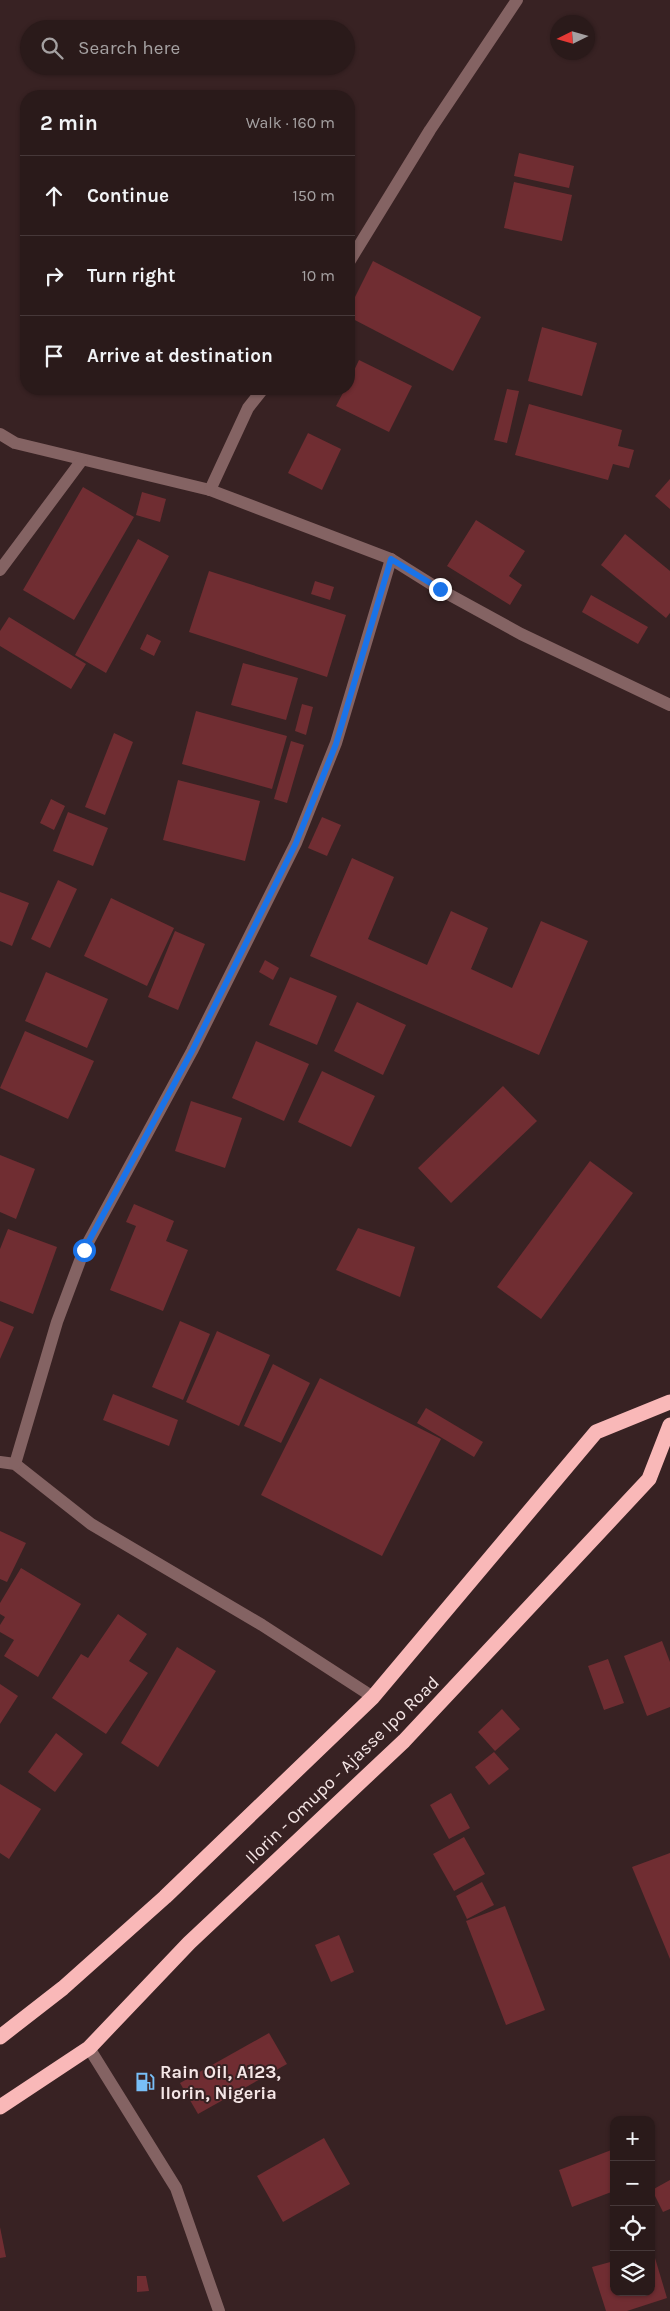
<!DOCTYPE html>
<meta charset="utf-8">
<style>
body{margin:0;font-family:Karla,sans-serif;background:#322323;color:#f1f3f6}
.controls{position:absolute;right:15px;bottom:15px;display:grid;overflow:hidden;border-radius:10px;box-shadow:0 1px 4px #0004}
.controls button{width:45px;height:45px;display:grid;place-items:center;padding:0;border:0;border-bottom:1px solid #463839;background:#2a1a1a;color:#f1f3f6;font:25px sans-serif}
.compass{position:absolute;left:550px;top:15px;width:45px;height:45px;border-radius:50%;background:#2a1a1a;box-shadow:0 1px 4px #0004;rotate:265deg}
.stop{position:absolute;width:15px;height:15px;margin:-11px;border:4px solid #1a73e8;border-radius:50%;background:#fff}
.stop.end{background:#1a73e8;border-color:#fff;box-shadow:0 1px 5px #0008}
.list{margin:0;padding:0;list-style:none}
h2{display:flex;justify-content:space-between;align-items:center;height:65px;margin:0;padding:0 20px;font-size:21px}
h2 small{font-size:16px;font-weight:400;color:#a5a1a2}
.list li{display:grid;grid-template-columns:32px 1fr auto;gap:15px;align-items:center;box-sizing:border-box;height:80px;padding:0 20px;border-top:1px solid #463839}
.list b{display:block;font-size:19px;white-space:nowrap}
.list em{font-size:16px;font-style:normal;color:#a5a1a2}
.icon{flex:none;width:28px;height:28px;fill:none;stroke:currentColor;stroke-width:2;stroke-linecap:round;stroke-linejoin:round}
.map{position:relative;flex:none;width:670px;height:2311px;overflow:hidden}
.search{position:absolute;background:#2a1a1a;box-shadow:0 1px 4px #0004;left:20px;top:20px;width:335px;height:55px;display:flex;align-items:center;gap:12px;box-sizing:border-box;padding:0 18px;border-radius:28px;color:#a5a1a2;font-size:19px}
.panel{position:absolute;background:#2a1a1a;box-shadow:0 1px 4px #0004;left:20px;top:90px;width:335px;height:305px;border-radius:20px}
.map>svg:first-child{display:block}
</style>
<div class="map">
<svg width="670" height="2311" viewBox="0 0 670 2311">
<rect width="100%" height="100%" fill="#382223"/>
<g fill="#702d32">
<polygon points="304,66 318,66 315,72"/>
<polygon points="519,153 574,166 569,188 514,176"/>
<polygon points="514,182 572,195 562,241 504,228"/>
<polygon points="373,261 481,317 453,371 349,317 349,309"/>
<polygon points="542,327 597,343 582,396 528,381"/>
<polygon points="359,360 412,386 389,432 336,406 345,389 349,389 349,381"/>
<polygon points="507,389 519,391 507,443 494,440"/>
<polygon points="529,404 622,430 618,446 634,450 629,468 613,464 608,480 515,455"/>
<polygon points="308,433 341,449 322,490 288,473"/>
<polygon points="670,479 670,509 655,496"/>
<polygon points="83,487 134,517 74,620 23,590"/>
<polygon points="142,492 166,499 160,522 136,515"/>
<polygon points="476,520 525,551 509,576 522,585 510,605 447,566"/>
<polygon points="625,534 670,571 670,613 666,618 601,565"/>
<polygon points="138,539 169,556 106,673 75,655"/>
<polygon points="209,571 346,615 327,677 189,632"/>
<polygon points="315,581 334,587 330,600 311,594"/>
<polygon points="591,595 648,627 638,644 582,612"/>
<polygon points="9,617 86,664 71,689 0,646 0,631"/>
<polygon points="147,634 161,641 154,656 140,649"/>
<polygon points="243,663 298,678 286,720 231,705"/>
<polygon points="302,704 313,707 306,735 295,731"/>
<polygon points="196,711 287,736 272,789 182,764"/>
<polygon points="114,733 133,742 105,815 85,807"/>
<polygon points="291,741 304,745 287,803 274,799"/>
<polygon points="178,780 260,801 245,861 163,840"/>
<polygon points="51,799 65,806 54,830 40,823"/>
<polygon points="68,812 108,828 93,866 53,851"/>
<polygon points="322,817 341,825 327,856 308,848"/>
<polygon points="352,858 394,877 368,939 427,965 451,911 488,928 471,969 512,988 541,921 588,941 539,1055 310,956"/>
<polygon points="58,880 77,889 50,948 31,939"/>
<polygon points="0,892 29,903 12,946 0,941"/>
<polygon points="111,898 174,928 147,986 84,956"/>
<polygon points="175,931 205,944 178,1010 148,997"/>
<polygon points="265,960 279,968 273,980 259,972"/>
<polygon points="46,972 108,999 87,1048 25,1021"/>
<polygon points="290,977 337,996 317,1045 269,1025"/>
<polygon points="357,1002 406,1025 383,1075 334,1051"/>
<polygon points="25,1031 94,1061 68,1119 0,1088"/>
<polygon points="256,1041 309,1064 284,1121 232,1098"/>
<polygon points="322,1071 375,1096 351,1147 298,1122"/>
<polygon points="503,1086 537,1121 451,1203 418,1168"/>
<polygon points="191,1101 242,1118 225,1168 175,1151"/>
<polygon points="0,1155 35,1169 16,1219 0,1212"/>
<polygon points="590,1161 633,1193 541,1319 497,1287"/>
<polygon points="134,1204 174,1221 166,1241 188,1250 163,1311 110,1290 136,1226 126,1222"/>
<polygon points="358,1228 415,1247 400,1297 336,1270"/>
<polygon points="8,1229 57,1247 33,1314 0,1301 0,1249"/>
<polygon points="0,1321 14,1327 0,1359"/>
<polygon points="180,1321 210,1334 183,1400 152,1387"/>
<polygon points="217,1331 270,1355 239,1426 186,1402"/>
<polygon points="273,1364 310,1383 281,1443 244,1426"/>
<polygon points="320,1378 441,1439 382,1556 261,1495"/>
<polygon points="113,1394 178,1420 169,1446 103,1420"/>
<polygon points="426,1408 483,1442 474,1457 417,1423"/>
<polygon points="0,1531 26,1543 7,1582 0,1579"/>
<polygon points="21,1568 81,1604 38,1677 4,1656 14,1640 0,1632 0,1625 5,1617 0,1614 0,1603"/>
<polygon points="118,1614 147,1634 129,1661 148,1673 106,1734 52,1698 81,1654 88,1658"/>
<polygon points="662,1641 670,1662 670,1707 647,1716 624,1656"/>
<polygon points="177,1647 216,1671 158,1767 121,1743"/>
<polygon points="608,1659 624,1703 604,1710 588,1666"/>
<polygon points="0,1684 18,1696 0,1724"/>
<polygon points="502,1709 520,1729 495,1751 478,1732"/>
<polygon points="56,1733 83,1754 55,1792 28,1772"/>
<polygon points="494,1752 509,1769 489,1785 475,1767"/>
<polygon points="0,1784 41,1809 9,1859 0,1853"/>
<polygon points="451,1793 470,1828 449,1839 430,1805"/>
<polygon points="464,1837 485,1874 454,1891 433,1854"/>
<polygon points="670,1853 670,1959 632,1867"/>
<polygon points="482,1882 494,1905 467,1919 456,1896"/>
<polygon points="505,1906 545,2010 506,2025 466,1921"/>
<polygon points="339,1935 354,1972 331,1982 315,1945"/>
<polygon points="269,2033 287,2064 198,2114 180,2083"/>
<polygon points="324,2138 350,2184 283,2222 257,2176"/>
<polygon points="614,2149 614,2191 572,2207 559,2170"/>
<polygon points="670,2180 670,2209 663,2212 652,2190"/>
<polygon points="0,2227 6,2257 0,2258"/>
<polygon points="652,2248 667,2298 627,2311 606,2311 592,2267 614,2261 614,2292 651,2292"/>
<polygon points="137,2276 146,2276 149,2291 137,2292"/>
</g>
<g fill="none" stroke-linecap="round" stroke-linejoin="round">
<g stroke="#846363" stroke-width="12">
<polyline points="349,262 430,130 517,0"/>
<polyline points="0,434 15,443 210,490 391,559 439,589 521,634 670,705"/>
<polyline points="210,490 248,408 263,389"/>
<polyline points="0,570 82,460"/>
<polyline points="0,1462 15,1464 91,1524 262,1625 373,1697"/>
<polyline points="15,1464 57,1322 84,1250 192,1051 296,843 336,743 391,559"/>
<polyline points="89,2048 176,2188 219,2311"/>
</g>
<g stroke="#f9b8b8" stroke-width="15">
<polyline points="0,2037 63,1988 165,1897 373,1697 596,1432 670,1402"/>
<polyline points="0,2107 89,2048 189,1943 404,1741 649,1479 670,1425"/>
</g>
</g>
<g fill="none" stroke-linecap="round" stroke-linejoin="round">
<polyline stroke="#1a73e8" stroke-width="6" points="84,1250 192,1051 296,843 336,744 391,559 440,589"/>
</g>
<defs>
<symbol id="fuel-bare" viewBox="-9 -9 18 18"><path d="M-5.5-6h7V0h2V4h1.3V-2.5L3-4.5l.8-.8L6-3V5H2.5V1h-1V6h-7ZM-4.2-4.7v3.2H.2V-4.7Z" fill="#78bff7" stroke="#382223" stroke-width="2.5" paint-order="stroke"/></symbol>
</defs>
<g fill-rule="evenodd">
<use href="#fuel-bare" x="131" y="2068" width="28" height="28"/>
</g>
<g text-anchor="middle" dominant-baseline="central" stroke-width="4" stroke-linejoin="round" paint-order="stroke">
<g font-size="18" fill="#f5e6e6" stroke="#382223">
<text transform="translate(342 1770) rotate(-44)">Ilorin - Omupo - Ajasse Ipo Road</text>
</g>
<g font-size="18" font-weight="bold" fill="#f5e6e6" stroke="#382223" text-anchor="start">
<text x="160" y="2072">Rain Oil, A123,<tspan x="160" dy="21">Ilorin, Nigeria</tspan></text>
</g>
</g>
</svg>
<div class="controls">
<button>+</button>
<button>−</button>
<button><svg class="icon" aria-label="locate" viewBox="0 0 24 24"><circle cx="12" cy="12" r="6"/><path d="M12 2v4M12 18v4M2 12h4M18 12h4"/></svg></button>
<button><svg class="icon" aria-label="layers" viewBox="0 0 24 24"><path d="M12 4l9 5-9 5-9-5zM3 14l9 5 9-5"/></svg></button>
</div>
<svg class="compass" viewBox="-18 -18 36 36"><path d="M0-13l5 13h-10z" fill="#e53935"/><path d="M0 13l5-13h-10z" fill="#a5a1a2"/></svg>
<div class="stop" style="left:84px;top:1250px"></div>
<div class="stop end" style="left:440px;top:589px"></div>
<div class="search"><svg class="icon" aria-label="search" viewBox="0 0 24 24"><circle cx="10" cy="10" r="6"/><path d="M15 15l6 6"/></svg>Search here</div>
<section class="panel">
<h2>2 min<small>Walk · 160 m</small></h2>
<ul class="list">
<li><svg class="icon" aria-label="ahead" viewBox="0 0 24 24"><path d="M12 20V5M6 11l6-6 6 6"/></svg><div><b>Continue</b></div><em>150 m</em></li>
<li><svg class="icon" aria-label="right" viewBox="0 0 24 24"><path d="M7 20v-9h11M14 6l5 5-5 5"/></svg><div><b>Turn right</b></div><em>10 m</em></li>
<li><svg class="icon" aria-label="arrive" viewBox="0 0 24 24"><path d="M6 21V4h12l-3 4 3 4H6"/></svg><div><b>Arrive at destination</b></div></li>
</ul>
</section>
</div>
